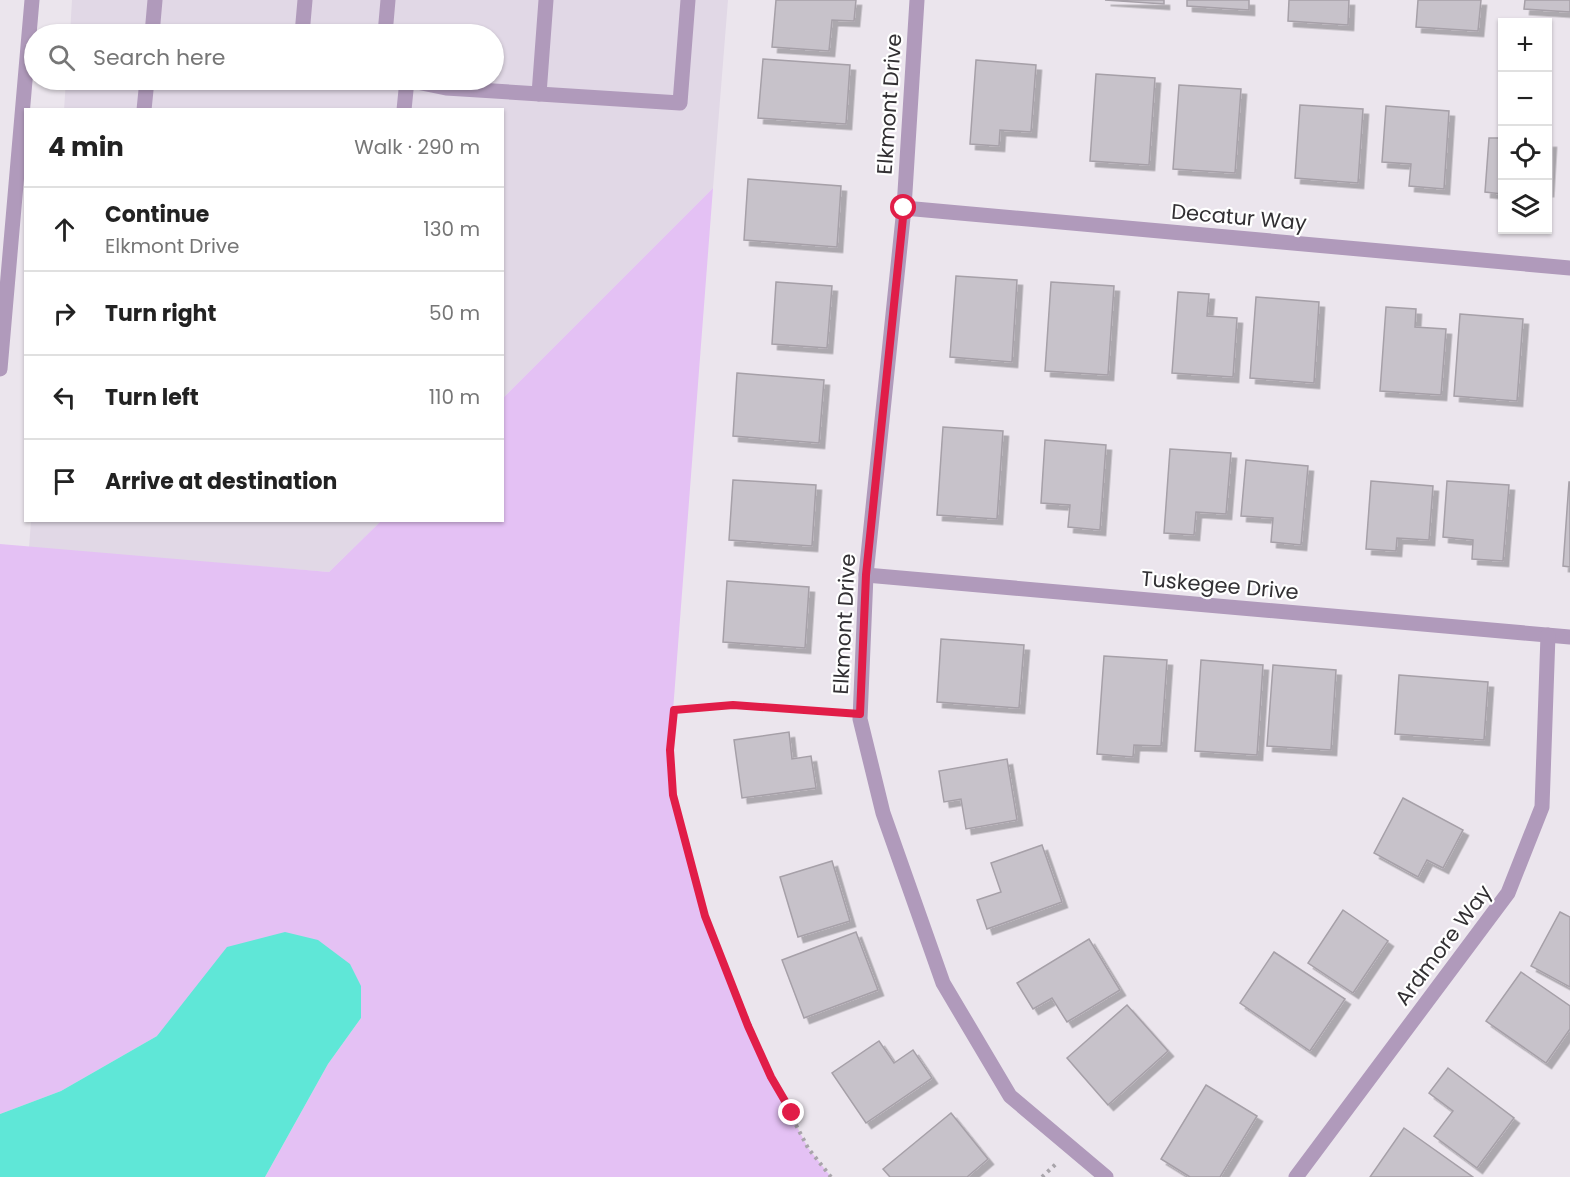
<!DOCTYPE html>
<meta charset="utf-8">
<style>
body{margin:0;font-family:Poppins,sans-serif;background:#f6f6f6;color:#222}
.controls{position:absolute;right:18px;top:18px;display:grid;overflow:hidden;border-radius:0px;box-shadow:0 2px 4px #0004}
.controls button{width:54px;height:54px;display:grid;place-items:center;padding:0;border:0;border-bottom:2px solid #e0e0e0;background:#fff;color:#222;font:30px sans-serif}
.stop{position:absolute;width:18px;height:18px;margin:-14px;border:4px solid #e11d48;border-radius:50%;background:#fff}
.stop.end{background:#e11d48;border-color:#fff;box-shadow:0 2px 6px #0008}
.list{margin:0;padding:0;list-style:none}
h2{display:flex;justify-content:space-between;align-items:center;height:78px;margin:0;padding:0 24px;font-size:26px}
h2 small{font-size:20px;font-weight:400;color:#767676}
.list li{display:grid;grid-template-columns:39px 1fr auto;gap:18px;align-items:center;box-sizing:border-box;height:84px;padding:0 24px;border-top:2px solid #e0e0e0}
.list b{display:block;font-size:22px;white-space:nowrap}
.list p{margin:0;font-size:20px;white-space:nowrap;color:#767676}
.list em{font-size:20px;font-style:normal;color:#767676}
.icon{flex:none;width:33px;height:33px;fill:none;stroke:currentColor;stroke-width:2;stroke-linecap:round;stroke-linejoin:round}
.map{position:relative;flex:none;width:1570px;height:1177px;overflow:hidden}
.search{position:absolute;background:#fff;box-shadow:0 2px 4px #0004;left:24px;top:24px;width:480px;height:66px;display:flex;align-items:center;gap:15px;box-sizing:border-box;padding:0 21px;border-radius:33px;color:#767676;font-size:22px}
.panel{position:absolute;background:#fff;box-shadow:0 2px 4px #0004;left:24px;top:108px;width:480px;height:414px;border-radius:0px}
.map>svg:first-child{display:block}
</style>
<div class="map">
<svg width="1570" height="1177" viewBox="0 0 1570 1177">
<defs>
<filter id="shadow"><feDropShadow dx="5.5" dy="5.5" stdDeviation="0" flood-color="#0004"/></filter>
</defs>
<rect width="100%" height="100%" fill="#ebe5ed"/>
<g fill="#e1d8e6">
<polygon points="72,0 728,0 713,188 503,398 502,110 64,110 66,80 494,80 494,34 70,34"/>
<polygon points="31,521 381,521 329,572 29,548"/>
</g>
<polygon fill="#e4c1f4" points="713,188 670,750 673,795 705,916 771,1077 808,1148 831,1177 265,1177 328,1064 361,1018 157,1036 61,1091 0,1114 0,544 329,572 381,521 502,520 503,398"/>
<polygon fill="#5fe7d7" points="285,932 318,940 350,964 361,986 361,1018 328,1064 265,1177 0,1177 0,1114 61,1091 157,1036 227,947"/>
<g fill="#c7c2ca" stroke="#a6a0a8" stroke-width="1.5" filter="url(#shadow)">
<polygon points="776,0 856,0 854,21 832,20 829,51 772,47"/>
<polygon points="1105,0 1164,0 1164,4"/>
<polygon points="1187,0 1249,0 1249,10 1187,6"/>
<polygon points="1289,0 1349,0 1348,25 1288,21"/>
<polygon points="1418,0 1481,0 1478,31 1416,27"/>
<polygon points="1525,0 1570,0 1570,12 1524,9"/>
<polygon points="763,59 850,65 846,124 758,118"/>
<polygon points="976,60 1036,65 1031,132 1000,130 999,146 970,144"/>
<polygon points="1096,74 1155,78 1149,165 1090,161"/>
<polygon points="1179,85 1241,89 1235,173 1173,169"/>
<polygon points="1300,105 1363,109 1358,183 1295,178"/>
<polygon points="1386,106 1449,111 1444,189 1409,186 1411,164 1382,162"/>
<polygon points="1489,138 1502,138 1502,194 1485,192"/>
<polygon points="1548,142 1551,142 1548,192"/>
<polygon points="748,179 841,186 837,247 744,240"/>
<polygon points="956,276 1017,280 1012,362 950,357"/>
<polygon points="776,282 832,286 827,348 772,344"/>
<polygon points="1051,282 1114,286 1108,375 1045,371"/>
<polygon points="1178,292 1209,294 1207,316 1237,318 1233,377 1172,373"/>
<polygon points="1256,297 1319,302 1314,383 1250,378"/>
<polygon points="1386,307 1416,309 1415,327 1446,329 1441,395 1380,391"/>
<polygon points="1460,314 1523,319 1517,401 1454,396"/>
<polygon points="737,373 824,380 819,443 733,436"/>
<polygon points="943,427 1003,431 997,519 937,515"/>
<polygon points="1045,440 1106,445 1100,530 1068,527 1070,505 1041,503"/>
<polygon points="1170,449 1231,453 1226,514 1196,512 1194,535 1164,533"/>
<polygon points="1246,460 1308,466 1301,545 1271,542 1273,518 1241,516"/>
<polygon points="733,480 816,485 812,546 729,540"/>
<polygon points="1371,481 1433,486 1429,540 1397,538 1396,551 1366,549"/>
<polygon points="1447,481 1509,485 1503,561 1472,559 1473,540 1443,537"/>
<polygon points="1569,482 1570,482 1570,567 1563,566"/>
<polygon points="727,581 809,587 805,648 723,642"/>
<polygon points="941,639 1024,645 1019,708 937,702"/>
<polygon points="1104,656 1167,660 1161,746 1134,745 1133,757 1097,754"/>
<polygon points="1201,660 1263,665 1257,755 1195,751"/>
<polygon points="1273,665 1336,670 1331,750 1267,746"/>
<polygon points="1399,675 1488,682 1484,740 1395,734"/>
<polygon points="789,732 792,759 811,756 816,788 742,798 734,740"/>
<polygon points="1007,759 1017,820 966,829 961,799 944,802 939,771"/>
<polygon points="1403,798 1463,830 1443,868 1427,860 1418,877 1374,853"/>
<polygon points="1042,845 1062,902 987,929 977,900 1001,892 991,863"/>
<polygon points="832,861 850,921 798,937 780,877"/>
<polygon points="1343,910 1388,941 1353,993 1308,963"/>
<polygon points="1560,912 1570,917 1570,987 1531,966"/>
<polygon points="856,932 878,990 804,1018 782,960"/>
<polygon points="1089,939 1120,990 1067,1022 1052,998 1033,1009 1017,983"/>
<polygon points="1274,952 1345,999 1310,1051 1240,1003"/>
<polygon points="1521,972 1570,1006 1570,1029 1546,1063 1486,1021"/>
<polygon points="1127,1005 1168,1051 1108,1105 1067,1058"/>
<polygon points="879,1041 894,1063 913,1050 932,1078 866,1123 832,1073"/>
<polygon points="1448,1068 1514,1118 1477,1168 1434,1136 1453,1111 1429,1093"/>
<polygon points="1206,1085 1257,1116 1220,1177 1190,1177 1161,1159"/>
<polygon points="951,1113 988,1159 967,1177 890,1177 883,1169"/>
<polygon points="1404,1128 1473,1177 1370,1177"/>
</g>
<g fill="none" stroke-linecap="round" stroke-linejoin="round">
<g stroke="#a8a4aa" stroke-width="4" stroke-dasharray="3 4.5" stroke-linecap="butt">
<polyline points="831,1177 808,1148 771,1077 705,916 673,795 670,750 674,709 733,705 840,712"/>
<polyline points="1042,1177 1057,1163"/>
</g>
<g stroke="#b09abb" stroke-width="15">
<polyline points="917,0 904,208 866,575 860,719 883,813 943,983 1010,1096 1106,1177"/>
<polyline points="152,34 155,0"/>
<polyline points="302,34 305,0"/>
<polyline points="385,34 388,0"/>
<polyline points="539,94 546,0"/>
<polyline points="144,110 147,80"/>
<polyline points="404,110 407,80 446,88 680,103 688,0"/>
<polyline points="904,208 1570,268"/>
<polyline points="0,369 32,0"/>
<polyline points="866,575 1570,637"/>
<polyline points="1296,1177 1508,893 1542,807 1548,635"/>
</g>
</g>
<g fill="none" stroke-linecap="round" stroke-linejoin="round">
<polyline stroke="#e11d48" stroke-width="8" points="792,1113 771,1077 748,1026 705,916 673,795 670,750 674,710 733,705 860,714 866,575 904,208"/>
</g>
<g text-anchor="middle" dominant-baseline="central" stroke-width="4.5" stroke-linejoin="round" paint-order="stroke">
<g font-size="21" fill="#323033" stroke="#fff">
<text transform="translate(889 104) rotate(-86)">Elkmont Drive</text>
<text transform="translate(1239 217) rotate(5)">Decatur Way</text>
<text transform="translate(1220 585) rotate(5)">Tuskegee Drive</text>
<text transform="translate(844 624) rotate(-87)">Elkmont Drive</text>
<text transform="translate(1443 945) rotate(-53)">Ardmore Way</text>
</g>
</g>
</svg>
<div class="controls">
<button>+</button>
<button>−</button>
<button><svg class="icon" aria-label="locate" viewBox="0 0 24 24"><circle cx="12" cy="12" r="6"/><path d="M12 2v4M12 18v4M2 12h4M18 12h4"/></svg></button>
<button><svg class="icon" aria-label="layers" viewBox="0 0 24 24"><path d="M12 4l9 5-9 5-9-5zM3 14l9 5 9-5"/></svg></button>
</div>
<div class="stop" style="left:904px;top:208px"></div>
<div class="stop end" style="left:792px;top:1113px"></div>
<div class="search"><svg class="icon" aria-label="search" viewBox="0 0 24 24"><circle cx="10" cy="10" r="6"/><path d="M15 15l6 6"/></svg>Search here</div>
<section class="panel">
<h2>4 min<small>Walk · 290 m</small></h2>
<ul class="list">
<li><svg class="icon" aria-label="ahead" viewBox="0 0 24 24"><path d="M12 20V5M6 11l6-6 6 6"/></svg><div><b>Continue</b><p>Elkmont Drive</p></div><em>130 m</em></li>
<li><svg class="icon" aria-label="right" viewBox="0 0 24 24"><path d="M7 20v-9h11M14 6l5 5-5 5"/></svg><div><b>Turn right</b></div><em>50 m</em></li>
<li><svg class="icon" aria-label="left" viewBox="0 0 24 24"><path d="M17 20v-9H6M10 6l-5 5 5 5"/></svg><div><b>Turn left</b></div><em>110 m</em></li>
<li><svg class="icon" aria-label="arrive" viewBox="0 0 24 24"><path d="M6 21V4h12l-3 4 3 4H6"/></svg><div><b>Arrive at destination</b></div></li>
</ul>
</section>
</div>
